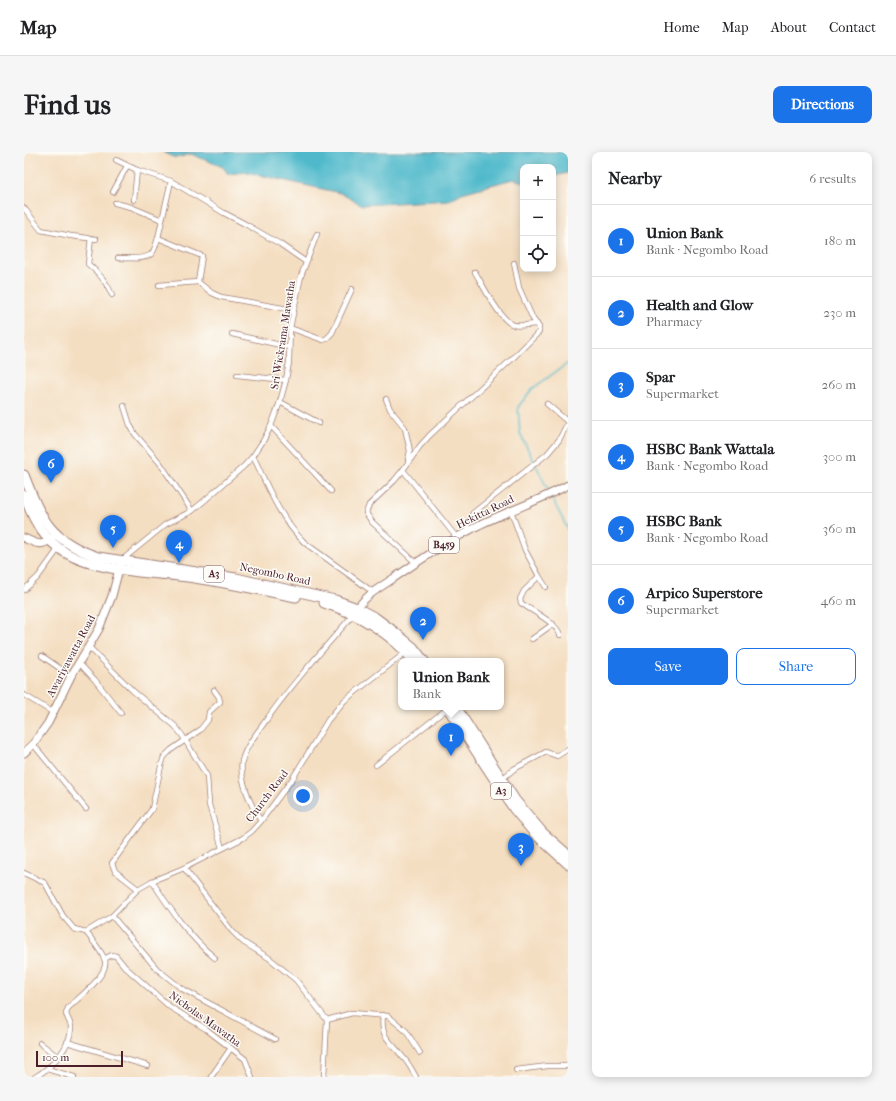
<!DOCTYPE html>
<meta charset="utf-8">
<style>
body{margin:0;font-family:"IM FELL French Canon",serif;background:#f6f6f6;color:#202124}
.controls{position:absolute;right:12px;top:12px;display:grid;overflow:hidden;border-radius:8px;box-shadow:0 2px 10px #0003}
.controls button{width:36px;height:36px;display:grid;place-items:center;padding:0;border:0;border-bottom:1px solid #e0e0e0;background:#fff;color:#202124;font:20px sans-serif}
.scale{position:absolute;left:12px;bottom:10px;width:87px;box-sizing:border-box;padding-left:4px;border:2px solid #4a1f2b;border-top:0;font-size:11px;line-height:14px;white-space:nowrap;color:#4a1f2b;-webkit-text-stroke:3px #fdfcf7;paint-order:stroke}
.you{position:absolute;left:279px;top:644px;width:14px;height:14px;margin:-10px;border:3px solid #fff;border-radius:50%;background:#1a73e8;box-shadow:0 0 0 6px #1a73e833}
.badge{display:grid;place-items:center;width:26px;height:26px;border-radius:50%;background:#1a73e8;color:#fff;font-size:13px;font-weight:700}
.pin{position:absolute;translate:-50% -33px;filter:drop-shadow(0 1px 2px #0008)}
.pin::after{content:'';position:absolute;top:21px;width:14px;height:12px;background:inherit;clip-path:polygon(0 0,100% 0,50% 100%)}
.popup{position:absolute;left:374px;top:506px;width:106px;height:52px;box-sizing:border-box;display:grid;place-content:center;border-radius:8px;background:#fff;filter:drop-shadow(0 1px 3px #0005);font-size:13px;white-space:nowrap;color:#757577}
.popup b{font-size:15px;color:#202124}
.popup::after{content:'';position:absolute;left:50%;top:100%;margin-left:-8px;border:8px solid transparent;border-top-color:#fff}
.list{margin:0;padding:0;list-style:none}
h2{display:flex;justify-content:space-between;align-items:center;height:52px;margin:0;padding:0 16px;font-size:17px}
h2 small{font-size:13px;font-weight:400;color:#757577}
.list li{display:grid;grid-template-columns:26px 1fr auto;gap:12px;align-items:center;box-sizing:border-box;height:72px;padding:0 16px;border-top:1px solid #e0e0e0}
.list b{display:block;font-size:15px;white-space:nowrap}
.list p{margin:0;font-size:13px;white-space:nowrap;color:#757577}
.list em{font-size:13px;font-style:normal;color:#757577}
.actions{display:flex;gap:8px;padding:12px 16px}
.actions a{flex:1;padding:9px 0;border:1px solid #1a73e8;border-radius:8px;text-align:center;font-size:14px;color:#1a73e8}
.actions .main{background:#1a73e8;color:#fff}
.icon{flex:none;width:22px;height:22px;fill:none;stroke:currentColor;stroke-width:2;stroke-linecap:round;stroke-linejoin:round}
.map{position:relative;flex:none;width:544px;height:925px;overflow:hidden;border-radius:8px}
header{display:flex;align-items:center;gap:24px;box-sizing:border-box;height:56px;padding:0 20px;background:#fff;border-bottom:1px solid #e0e0e0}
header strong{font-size:19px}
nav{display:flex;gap:22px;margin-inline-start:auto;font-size:14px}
.intro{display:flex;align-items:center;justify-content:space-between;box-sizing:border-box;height:96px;padding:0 24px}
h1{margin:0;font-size:28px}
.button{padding:10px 18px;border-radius:8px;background:#1a73e8;color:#fff;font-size:14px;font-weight:700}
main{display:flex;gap:24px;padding:0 24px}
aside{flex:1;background:#fff;border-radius:8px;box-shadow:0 2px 10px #0003}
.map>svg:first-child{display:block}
</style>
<header>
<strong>Map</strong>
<nav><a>Home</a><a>Map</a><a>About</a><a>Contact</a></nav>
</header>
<div class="intro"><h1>Find us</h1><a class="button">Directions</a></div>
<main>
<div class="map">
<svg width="544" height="925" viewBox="0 0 544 925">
<rect width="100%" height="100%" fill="#fdfcf7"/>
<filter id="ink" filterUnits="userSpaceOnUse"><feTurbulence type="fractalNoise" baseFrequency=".025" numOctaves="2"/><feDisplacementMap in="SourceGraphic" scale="8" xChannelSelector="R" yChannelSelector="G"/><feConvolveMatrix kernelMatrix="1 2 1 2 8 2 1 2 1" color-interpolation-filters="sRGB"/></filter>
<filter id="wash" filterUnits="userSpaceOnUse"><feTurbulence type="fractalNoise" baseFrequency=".012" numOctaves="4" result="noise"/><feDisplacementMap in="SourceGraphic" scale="16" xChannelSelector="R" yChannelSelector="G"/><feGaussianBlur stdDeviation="0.9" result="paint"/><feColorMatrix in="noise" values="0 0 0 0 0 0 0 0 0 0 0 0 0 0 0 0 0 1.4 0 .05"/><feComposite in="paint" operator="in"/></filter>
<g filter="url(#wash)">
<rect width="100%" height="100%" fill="#f4dec1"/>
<polygon fill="#4fb9cb" stroke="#4c6c7b" points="140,0 544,0 544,21 529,24 529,15 499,15 499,30 489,27 438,41 425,48 338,53 316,41 223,20 204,22 199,15 167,2 152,6 142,2"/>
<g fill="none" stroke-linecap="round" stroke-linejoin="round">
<g stroke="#4fb9cb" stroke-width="1.5">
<polyline points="510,310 496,281 494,255 508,237 544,211"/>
<polyline points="512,313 525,340"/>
<polyline points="527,344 544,378"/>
</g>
</g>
</g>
<g filter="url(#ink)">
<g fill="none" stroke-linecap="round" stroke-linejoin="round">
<defs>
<g id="street">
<polyline points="92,8 113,18 147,29 200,61 223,73 256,92 282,110"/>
<polyline points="147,29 134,86 178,104 174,130 188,141 197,145 270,158"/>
<polyline points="89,40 103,14"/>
<polyline points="110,48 113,18"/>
<polyline points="91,51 107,55 138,68"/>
<polyline points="0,56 17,78 47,84 72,87"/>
<path d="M67 86 64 112C74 120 83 130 88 143"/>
<path d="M94 106C103 106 118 108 126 103 131 100 132 91 134 86"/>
<path d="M451 120C458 132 477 170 490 173 497 175 506 172 513 172"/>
<polyline points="135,133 174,130"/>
<polyline points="266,176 299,188 302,187 308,181 328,137"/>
<polyline points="208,182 265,195"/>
<polyline points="213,223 262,228"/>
<polyline points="362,247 366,257 381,276 386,299 384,308"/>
<polyline points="256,250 295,271"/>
<polyline points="523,252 544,270"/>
<polyline points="100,254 106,273 111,282 136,311 168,359"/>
<polyline points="247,274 307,339"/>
<path d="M229 304C244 335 256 367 281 391L349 440"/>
<polyline points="379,318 433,386"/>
<polyline points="487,359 501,398 515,424 522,435"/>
<polyline points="444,380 443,372 449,361 523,302 535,288 544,270"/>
<polyline points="98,408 142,372 168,359 180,349 220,314 229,304 239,289 247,274 256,250 262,228 265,210 266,176 277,124 293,82"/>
<polyline points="391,410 348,370 342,361 345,353 370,329 379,318 396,294 406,283 489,206 515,180 515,175 509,167 495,136 490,111"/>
<path d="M515 424 500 439 496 447 497 451C508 459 533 471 536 483"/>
<polyline points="0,438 14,425 35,396"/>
<polyline points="508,487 529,472"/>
<polyline points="65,495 109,539 151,574 158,583 183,624 185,653 198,696"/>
<polyline points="18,504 47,524"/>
<polyline points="55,511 71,528 97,561"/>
<polyline points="0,543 30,561"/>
<polyline points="9,592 62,657"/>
<polyline points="352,613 424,556"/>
<polyline points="477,628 490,617 522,600 533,604 544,597"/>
<path d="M237 669C227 655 215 626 218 609 221 596 230 585 238 574 265 535 298 499 329 463"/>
<polyline points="160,716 208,779 219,790 245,806 272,828 303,868"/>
<path d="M0 721 21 731 39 764 50 777 62 780C68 788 77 798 81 808 85 823 54 846 44 856L42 862C43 865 46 870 47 874 48 894 27 916 11 925"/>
<path d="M128 729C146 757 165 785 191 806"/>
<polyline points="114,737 91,719 88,711 128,657 137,614 140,605 147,598 176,578 184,568 185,560 196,550 195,545 190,538"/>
<polyline points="88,764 133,817 157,836 177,847 251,887"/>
<polyline points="62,780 88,764 114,737 128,729 160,716 219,686 228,679 237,669 269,626 304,568 320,549 382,500"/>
<polyline points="80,807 88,803 92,804 101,815 146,855 182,877 221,907 228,925"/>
<path d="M359 863C356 886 366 888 378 904 384 910 388 918 392 925"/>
<polyline points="43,890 124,914"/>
<polyline points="16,891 34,905"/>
<polyline points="23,917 50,925"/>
<polyline points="492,918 524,914 544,914"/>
<polyline points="187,925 207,896"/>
<polyline points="300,925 303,868 328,861 364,864 382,879 396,901"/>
</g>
<g id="secondary">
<path d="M0 386C12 391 17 396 28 386"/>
<polyline points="0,601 9,592 24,571 47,524 75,477 88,444 96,413"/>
</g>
<path id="primary" d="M331 460C340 444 355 436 370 426 397 407 425 389 455 373 484 359 515 349 544 333"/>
<g id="highway">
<path d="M0 323C17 367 26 389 74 405L212 426 311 448 333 456 352 466 368 478 389 495 400 509"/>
<path d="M0 343C10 369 18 386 42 401 74 420 127 420 164 425 200 430 236 438 272 445"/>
<path d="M300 451C335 462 366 481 390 509"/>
<polyline points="423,555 490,657 511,682 544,712"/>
<polyline points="432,555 491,648 519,681 544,703"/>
</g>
</defs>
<use href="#street" stroke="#9f7e76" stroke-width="6"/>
<use href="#secondary" stroke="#9f7e76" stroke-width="9"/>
<use href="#primary" stroke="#9f7e76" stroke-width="9"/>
<use href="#highway" stroke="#9f7e76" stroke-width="11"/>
<use href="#street" stroke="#fff" stroke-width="4.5"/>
<use href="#secondary" stroke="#fff" stroke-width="7"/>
<use href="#primary" stroke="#fff" stroke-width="7"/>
<use href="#highway" stroke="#fff" stroke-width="9"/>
</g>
</g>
<g text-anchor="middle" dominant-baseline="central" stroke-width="3" stroke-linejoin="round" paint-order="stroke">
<g fill="#fdfcf7" stroke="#806168" stroke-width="1">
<rect x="405" y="385" width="30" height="16" rx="3"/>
<rect x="180" y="414" width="20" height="16" rx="3"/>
<rect x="467" y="631" width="20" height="16" rx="3"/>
</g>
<g font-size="10" font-weight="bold" fill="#4a1f2b">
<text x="420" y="393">B459</text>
<text x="190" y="422">A3</text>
<text x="477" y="639">A3</text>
</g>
<g font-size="11" fill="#4a1f2b" stroke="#fdfcf7">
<text transform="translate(259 183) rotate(-81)">Sri Wickrama Mawatha</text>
<text transform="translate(461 360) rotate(-26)">Hekitta Road</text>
<text transform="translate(251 422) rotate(12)">Negombo Road</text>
<text transform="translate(47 504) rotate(-62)">Awariyawatta Road</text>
<text transform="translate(243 644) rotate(-53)">Church Road</text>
<text transform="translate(181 867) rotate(36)">Nicholas Mawatha</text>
</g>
</g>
</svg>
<div class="controls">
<button>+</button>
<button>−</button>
<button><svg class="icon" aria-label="locate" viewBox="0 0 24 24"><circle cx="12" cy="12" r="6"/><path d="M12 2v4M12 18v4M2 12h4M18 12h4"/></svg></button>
</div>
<div class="scale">100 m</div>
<div class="you"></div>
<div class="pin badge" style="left:427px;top:604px">1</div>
<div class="popup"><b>Union Bank</b>Bank</div>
<div class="pin badge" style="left:399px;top:488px">2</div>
<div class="pin badge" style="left:497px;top:714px">3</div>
<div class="pin badge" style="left:155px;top:411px">4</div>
<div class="pin badge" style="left:89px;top:396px">5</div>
<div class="pin badge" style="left:27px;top:331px">6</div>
</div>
<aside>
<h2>Nearby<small>6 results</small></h2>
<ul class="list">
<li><span class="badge">1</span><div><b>Union Bank</b><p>Bank · Negombo Road</p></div><em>180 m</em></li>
<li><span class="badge">2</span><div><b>Health and Glow</b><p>Pharmacy</p></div><em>230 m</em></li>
<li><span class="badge">3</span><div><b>Spar</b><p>Supermarket</p></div><em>260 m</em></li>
<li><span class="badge">4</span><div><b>HSBC Bank Wattala</b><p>Bank · Negombo Road</p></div><em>300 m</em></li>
<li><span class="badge">5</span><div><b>HSBC Bank</b><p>Bank · Negombo Road</p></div><em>360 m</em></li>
<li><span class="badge">6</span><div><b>Arpico Superstore</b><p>Supermarket</p></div><em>460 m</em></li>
</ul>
<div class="actions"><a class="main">Save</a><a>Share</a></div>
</aside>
</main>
